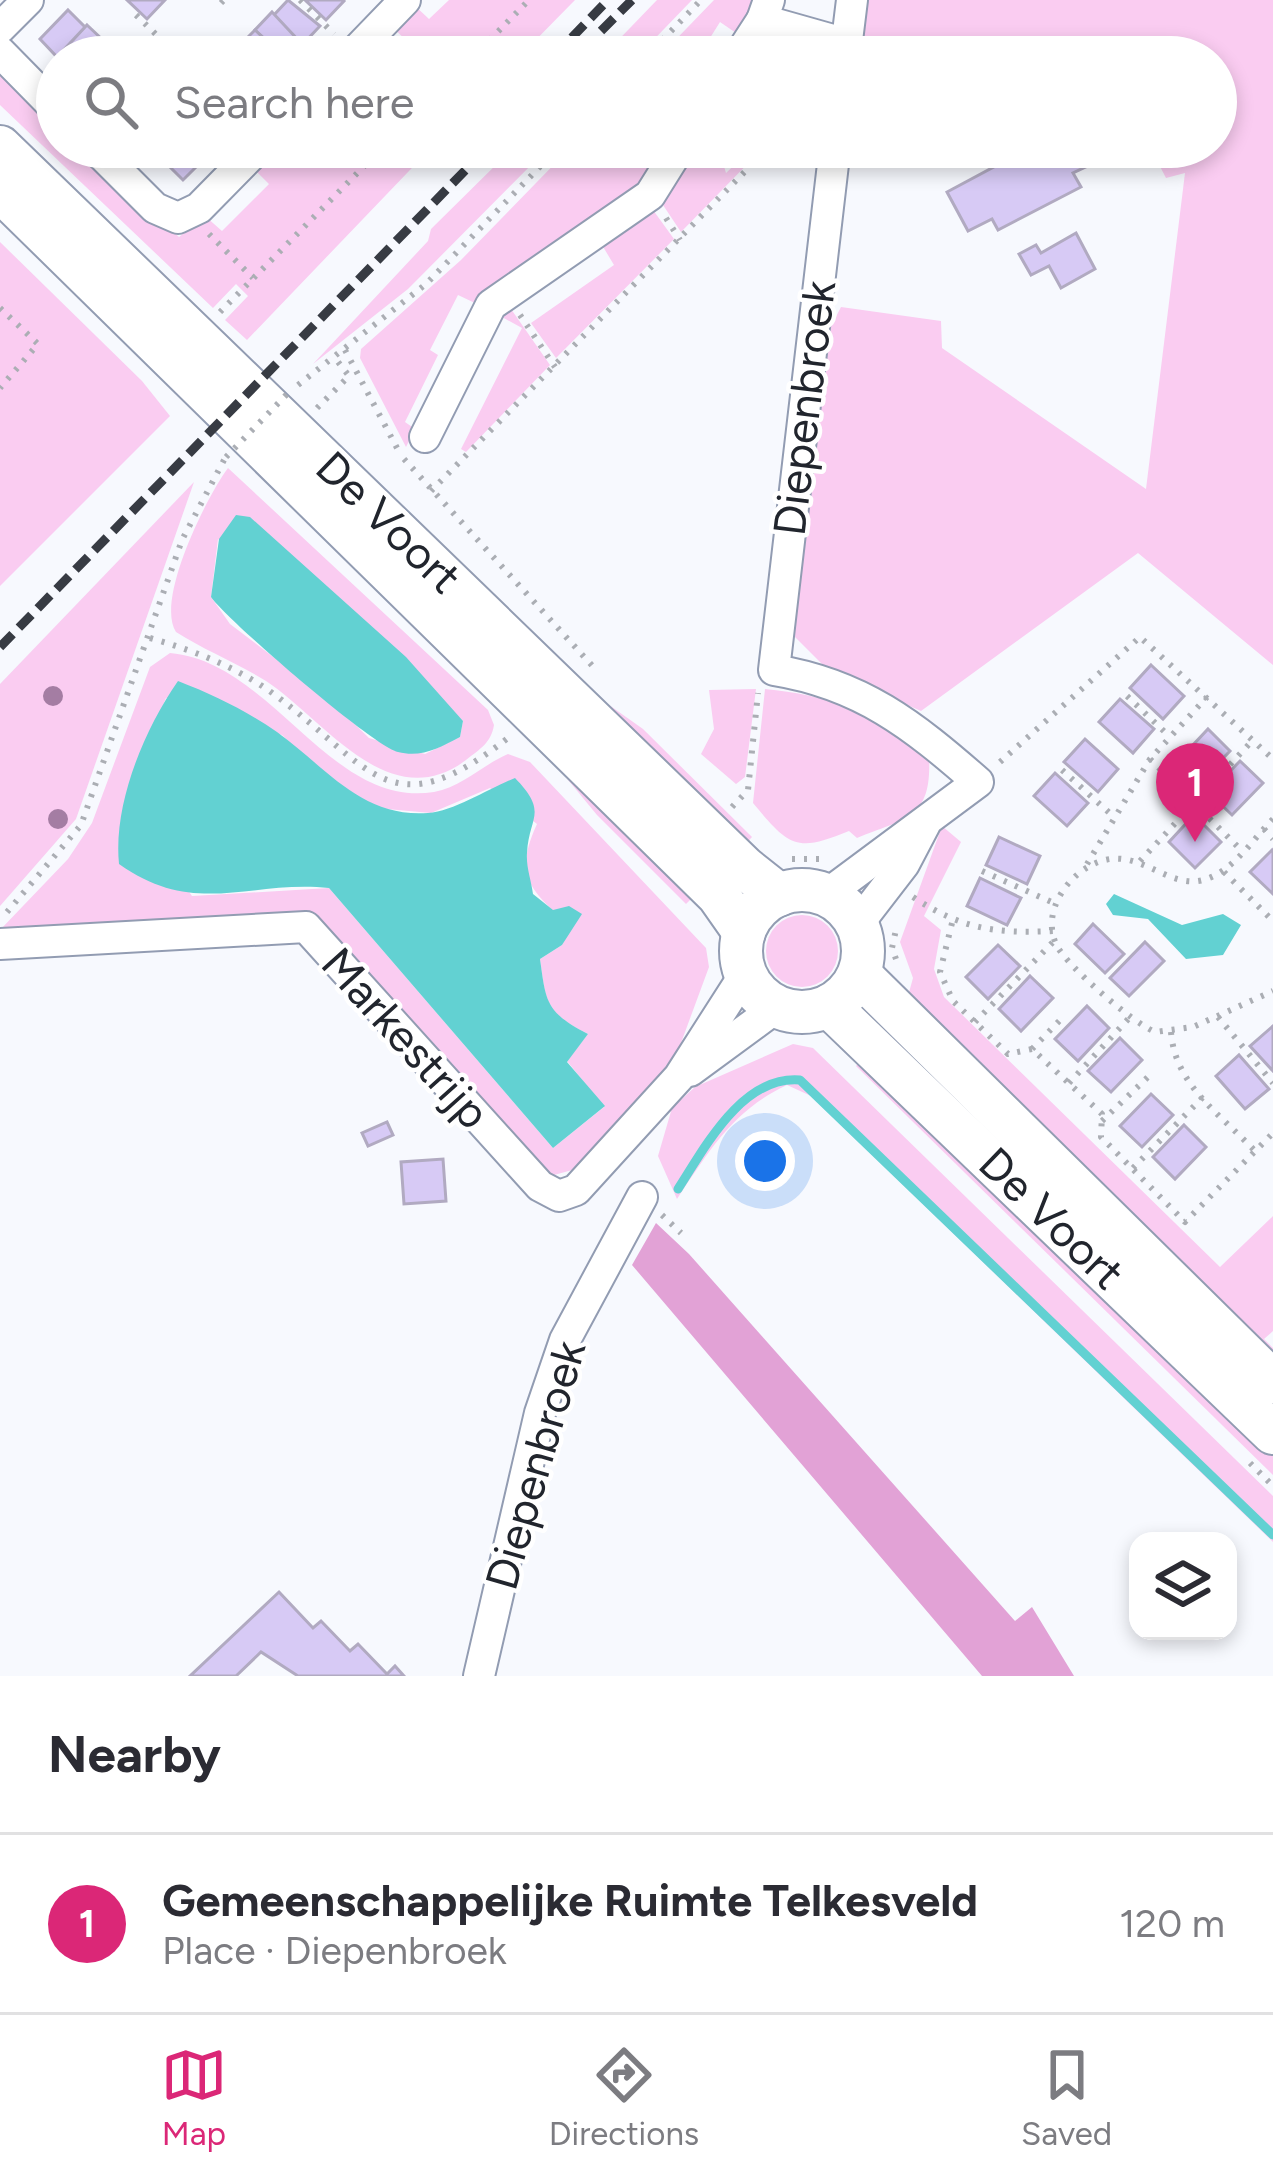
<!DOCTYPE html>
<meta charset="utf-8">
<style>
body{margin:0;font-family:Figtree,sans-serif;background:#f2f2f3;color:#2b2b33}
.controls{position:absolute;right:36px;bottom:36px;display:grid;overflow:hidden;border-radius:24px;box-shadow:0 6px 18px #0003}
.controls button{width:108px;height:108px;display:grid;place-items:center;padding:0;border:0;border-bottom:3px solid #e1e1e2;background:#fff;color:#2b2b33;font:60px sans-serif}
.you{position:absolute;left:765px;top:1161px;width:42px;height:42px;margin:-30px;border:9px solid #fff;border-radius:50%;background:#1a73e8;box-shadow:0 0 0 18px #1a73e833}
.badge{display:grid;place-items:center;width:78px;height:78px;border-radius:50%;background:#db2777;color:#fff;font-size:39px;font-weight:700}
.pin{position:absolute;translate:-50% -99px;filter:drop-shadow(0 3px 6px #0008)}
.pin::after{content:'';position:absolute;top:63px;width:42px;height:36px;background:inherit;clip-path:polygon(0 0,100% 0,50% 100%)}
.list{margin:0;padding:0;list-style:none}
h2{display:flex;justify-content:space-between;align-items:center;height:156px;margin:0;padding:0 48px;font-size:51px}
h2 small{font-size:39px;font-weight:400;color:#7c7c81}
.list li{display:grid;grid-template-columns:78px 1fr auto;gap:36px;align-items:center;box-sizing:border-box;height:180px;padding:0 48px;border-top:3px solid #e1e1e2}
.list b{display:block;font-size:45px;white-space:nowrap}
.list p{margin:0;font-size:39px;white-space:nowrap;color:#7c7c81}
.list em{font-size:39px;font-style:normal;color:#7c7c81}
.icon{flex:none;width:66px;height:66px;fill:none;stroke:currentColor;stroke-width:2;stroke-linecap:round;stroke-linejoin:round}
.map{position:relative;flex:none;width:1273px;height:1676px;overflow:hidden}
.search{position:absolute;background:#fff;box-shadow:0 6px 18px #0003;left:36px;right:36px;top:36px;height:132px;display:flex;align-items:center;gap:30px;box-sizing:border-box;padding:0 42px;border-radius:66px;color:#7c7c81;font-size:45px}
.sheet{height:336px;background:#fff}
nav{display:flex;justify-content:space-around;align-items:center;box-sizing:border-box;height:168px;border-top:3px solid #e1e1e2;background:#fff;font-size:33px;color:#7c7c81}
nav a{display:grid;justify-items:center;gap:6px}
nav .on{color:#db2777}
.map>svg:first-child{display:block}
</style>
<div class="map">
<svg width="1273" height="1676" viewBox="0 0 1273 1676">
<rect width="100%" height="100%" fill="#f7f9fe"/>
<g fill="#faccf1" fill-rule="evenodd">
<polygon points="449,0 575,0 519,57 393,57 408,42 391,26 413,4 429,19"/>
<polygon points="657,0 692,0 637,57 602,57"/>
<polygon points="714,0 759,0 739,35 720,22 698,57 659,57"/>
<polygon points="863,0 1273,0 1273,665 1138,553 921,711 828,670 789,631 821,346 841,307 941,321 942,348 1146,489 1185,173 1166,178 1150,147 1216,147 1216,57 856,57"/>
<polygon points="0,69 57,124 57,147 80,147 179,237 205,216 222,231 269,184 253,168 274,147 291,161 305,147 432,147 247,340 225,320 248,296 236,284 213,308 0,105"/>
<polygon points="514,147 549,147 408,289 313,364 428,241 431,229"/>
<polygon points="571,147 665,147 643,180 477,304 458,295 430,350 438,355 405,422 415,429 406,447 360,358 361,349 461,260"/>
<polygon points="699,147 733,147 723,163 726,173 753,147 764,147 681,232 661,202"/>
<path d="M845 147H942C913 161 871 175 844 153Z"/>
<polygon points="653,210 674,239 556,358 531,323 614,265 602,245"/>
<polygon points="0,242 142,381 170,416 0,586"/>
<polygon points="511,309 550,365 466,452 461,449 522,328 502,317"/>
<path d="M228 468 488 710 494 725C491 743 480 749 466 760 389 818 324 719 266 681 237 663 204 650 176 632 155 600 207 496 228 468ZM218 539 454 713 463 721 460 737 425 754 369 738 331 701 230 624 211 597Z"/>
<polygon points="194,482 76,819 0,906 0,684"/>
<path d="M170 653C273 662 330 809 434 792 462 787 482 765 508 754L530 762 706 948 709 967 671 1070 576 1169 554 1175 535 1165 315 916 0 930 68 859 92 823 150 667ZM166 698 282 735 319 771 376 808 431 813 490 788 537 824C511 880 535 892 570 927L562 945 540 959C546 1001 544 1012 588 1034L567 1061 604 1107 553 1148 329 888 192 896 125 799Z"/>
<polygon points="551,664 643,729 752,837 740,850"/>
<polygon points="756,689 745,777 736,784 701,754 714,729 709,690"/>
<path d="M765 689C824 694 886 715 929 757 932 818 907 818 857 838L849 831C796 853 789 846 753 803Z"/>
<polygon points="532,736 700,890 686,904 597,815"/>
<polygon points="942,826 961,842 924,916 941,930 934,969 944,997 1220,1267 1273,1216 1273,1331 1264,1339 1273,1348 1273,1371 908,996 913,978 900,942"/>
<circle cx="802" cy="951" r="36"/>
<path d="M793 1044 813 1048 1273 1496V1542L811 1096 787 1085C733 1110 709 1151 677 1199L658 1156 672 1108 695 1087Z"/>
<polygon points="868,1054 1273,1444 1273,1475 856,1066"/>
</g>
<polygon fill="#e2a2d6" points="656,1223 689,1254 1015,1621 1032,1607 1074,1676 982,1676 632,1265"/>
<g fill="#62d1d2">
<path d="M236 515 250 517 406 657 463 721 460 737C439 748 421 758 398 752 374 747 228 621 211 597L219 539Z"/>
<path d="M178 681C214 695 245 710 277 732 326 767 361 818 428 813 455 811 489 788 515 778 549 813 529 816 527 853 526 867 531 879 533 894L553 910 569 906 582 914 562 945 540 959C546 1001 545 1012 588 1034L567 1062 605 1106 553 1148 329 888C248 880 195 918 119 864 113 804 144 730 178 681Z"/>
<polygon points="1114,894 1182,925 1223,914 1241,925 1223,955 1186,959 1148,919 1113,915 1106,904"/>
</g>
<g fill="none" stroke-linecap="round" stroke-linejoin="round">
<path stroke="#62d1d2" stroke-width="9" d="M678 1189C704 1149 742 1075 800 1080L1273 1535"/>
</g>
<g fill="#d7caf5" stroke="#b1aac1" stroke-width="3">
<polygon points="127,0 165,0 147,19"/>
<polygon points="288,0 320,26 302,45 273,16"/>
<polygon points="305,0 343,0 344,1 326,20"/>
<polygon points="68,10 86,28 57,57 40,39"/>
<polygon points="272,12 300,42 285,57 255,30"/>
<polygon points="87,25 105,42 90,57 59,55"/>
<polygon points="255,30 283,57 250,57 239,46"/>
<polygon points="180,147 212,151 183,180 164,161"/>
<polygon points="1031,147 1085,147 1094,163 1073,173 1081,187 998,230 992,219 968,231 947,192"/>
<polygon points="1076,233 1095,269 1061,288 1049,266 1031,275 1019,254 1036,245 1041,253"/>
<polygon points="1151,665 1184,696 1163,719 1130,688"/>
<polygon points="1120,699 1154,729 1133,753 1099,722"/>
<polygon points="1208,729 1230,751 1199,783 1177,762"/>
<polygon points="1085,739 1118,769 1098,792 1064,762"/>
<polygon points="1240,761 1263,783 1232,815 1209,793"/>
<polygon points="1055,773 1088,803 1067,826 1034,796"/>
<polygon points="1194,815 1221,842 1195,868 1169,842"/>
<polygon points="999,837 1040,856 1027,884 986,865"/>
<polygon points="1272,850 1273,852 1273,894 1250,872"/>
<polygon points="980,878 1021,898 1007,925 967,906"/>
<polygon points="1093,924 1124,954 1105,973 1075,944"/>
<polygon points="1145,942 1164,961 1129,996 1110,978"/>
<polygon points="998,945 1020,966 988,999 966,977"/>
<polygon points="1030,976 1053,998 1021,1031 999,1009"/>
<polygon points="1087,1006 1109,1028 1078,1061 1055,1039"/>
<polygon points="1273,1026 1273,1071 1250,1046"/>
<polygon points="1120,1038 1142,1060 1111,1092 1088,1071"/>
<polygon points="1239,1055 1269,1089 1245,1109 1216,1076"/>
<polygon points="1151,1094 1173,1115 1142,1147 1120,1126"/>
<polygon points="387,1122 393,1135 368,1146 362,1133"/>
<polygon points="1184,1125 1206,1147 1175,1179 1153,1157"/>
<polygon points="443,1159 446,1201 404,1204 401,1162"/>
<polygon points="279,1592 313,1628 321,1621 350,1651 358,1644 387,1674 395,1666 404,1676 298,1676 261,1652 236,1676 190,1676"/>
</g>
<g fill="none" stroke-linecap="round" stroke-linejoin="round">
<defs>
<g id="street">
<polyline points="769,0 762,20 847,44"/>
<polyline points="0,28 28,0"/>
<polyline points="0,52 57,110"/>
<polyline points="350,57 405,0"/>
<polyline points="738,57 762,20"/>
<polyline points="845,57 852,0"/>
<polyline points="94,147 155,208 178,218 199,208 259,147"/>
<polyline points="425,437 491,305 650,195 680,147"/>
<path d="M826 895 978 782C913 725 861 684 774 670L835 147"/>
<polyline points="857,925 904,864 925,824"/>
<polyline points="0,944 306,927 540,1186 559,1196 576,1190 679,1077 745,974"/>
<polyline points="690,1071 777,1007"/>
<polyline points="479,1676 540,1413 565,1340 642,1197"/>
</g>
<g id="secondary">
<polyline points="0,147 745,868 779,895"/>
<polyline points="0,190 718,895 744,932"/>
<circle cx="802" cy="951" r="61"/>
<polyline points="859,974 1273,1382"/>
<polyline points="829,1006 1273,1433"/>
</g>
</defs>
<use href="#street" stroke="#929cb2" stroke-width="34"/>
<use href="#secondary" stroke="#929cb2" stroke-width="46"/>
<g stroke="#abaeb4" stroke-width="6" stroke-dasharray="3 9" stroke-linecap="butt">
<polyline points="300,0 334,34"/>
<polyline points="221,3 224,0"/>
<polyline points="136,15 171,49 191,57"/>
<polyline points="473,57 529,0"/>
<polyline points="646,57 701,0"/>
<polyline points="666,218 680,240"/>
<polyline points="209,234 253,278"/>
<polyline points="0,308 38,344 0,388"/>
<polyline points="220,312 383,147"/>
<polyline points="520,315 555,367"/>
<polyline points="345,350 397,448"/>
<polyline points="298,385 426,284 559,147"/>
<polyline points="317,408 349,376 335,358"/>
<polyline points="404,459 597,671"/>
<polyline points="431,491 769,147"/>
<path d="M150 638C195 651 237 667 275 695 372 767 389 831 508 738"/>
<polyline points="1127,696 1170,737"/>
<polyline points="1150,759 1243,852"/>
<polyline points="1000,762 1140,637 1273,759"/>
<polyline points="1062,770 1114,817"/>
<polyline points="732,807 748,790 758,693"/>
<path d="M1273 819C1252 840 1233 872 1203 880 1170 889 1141 851 1105 860 1071 868 1039 911 1057 946 1069 968 1132 1022 1155 1032L1193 1027 1273 991"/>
<polyline points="1264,829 1273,839"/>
<polyline points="792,859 820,859"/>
<polyline points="1140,861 1252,741"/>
<polyline points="1087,864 1150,759 1207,697"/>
<polyline points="982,871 1056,904"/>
<polyline points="1224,872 1273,921"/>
<path d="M913 897C961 929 997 934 1053 931"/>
<polyline points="7,912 81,825 182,540 224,460"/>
<polyline points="952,923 940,972 953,1001 1008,1054 1032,1049 1102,1114 1101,1137 1185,1222 1273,1133"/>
<polyline points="896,959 892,948 897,925"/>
<polyline points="1218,1017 1273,1083"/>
<polyline points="975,1022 1054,941"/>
<path d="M1171 1032C1175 1085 1219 1113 1254 1150"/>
<polyline points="1032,1049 1065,1015"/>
<polyline points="1069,1083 1131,1016"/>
<polyline points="1102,1121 1150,1075"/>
<polyline points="1133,1168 1203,1097"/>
<polyline points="662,1215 681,1233"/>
<polyline points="1250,1463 1273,1486"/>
</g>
<use href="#street" stroke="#fff" stroke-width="30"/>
<use href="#secondary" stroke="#fff" stroke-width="42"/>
<g stroke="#373b43" stroke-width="9" stroke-dasharray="18 9" stroke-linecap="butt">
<polyline points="601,31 632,0"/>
<polyline points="553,57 608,0"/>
<polyline points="0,647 488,147"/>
</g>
<polyline stroke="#abaeb4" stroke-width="6" stroke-dasharray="3 9" stroke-linecap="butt" points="226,457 290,391"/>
</g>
<g fill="#a47da3">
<circle cx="53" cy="696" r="10"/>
<circle cx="58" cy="819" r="10"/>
</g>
<g text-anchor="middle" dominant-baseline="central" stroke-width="9" stroke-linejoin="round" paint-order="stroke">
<g font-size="45" fill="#21252d" stroke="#fff">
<text transform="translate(804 408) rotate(-83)">Diepenbroek</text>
<text transform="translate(389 522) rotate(44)">De Voort</text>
<text transform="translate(406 1038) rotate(48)">Markestrijp</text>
<text transform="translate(1052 1218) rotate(44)">De Voort</text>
<text transform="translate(535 1465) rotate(-74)">Diepenbroek</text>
</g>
</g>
</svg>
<div class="controls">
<button><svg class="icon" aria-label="layers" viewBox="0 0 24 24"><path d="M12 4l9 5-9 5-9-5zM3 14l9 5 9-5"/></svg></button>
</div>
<div class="you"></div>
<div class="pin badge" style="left:1195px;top:842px">1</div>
<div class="search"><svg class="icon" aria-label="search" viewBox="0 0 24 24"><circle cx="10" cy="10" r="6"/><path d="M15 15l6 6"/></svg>Search here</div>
</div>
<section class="sheet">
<h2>Nearby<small></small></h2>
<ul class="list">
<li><span class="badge">1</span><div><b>Gemeenschappelijke Ruimte Telkesveld</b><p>Place · Diepenbroek</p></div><em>120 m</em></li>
</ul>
</section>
<nav>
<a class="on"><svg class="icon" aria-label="map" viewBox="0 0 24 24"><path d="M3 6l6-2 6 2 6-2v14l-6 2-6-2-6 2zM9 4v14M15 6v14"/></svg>Map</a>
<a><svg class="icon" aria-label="directions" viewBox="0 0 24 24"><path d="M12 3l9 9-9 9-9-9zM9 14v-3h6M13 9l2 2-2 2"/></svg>Directions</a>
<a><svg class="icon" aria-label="saved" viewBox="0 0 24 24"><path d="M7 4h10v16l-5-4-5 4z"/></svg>Saved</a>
</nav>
